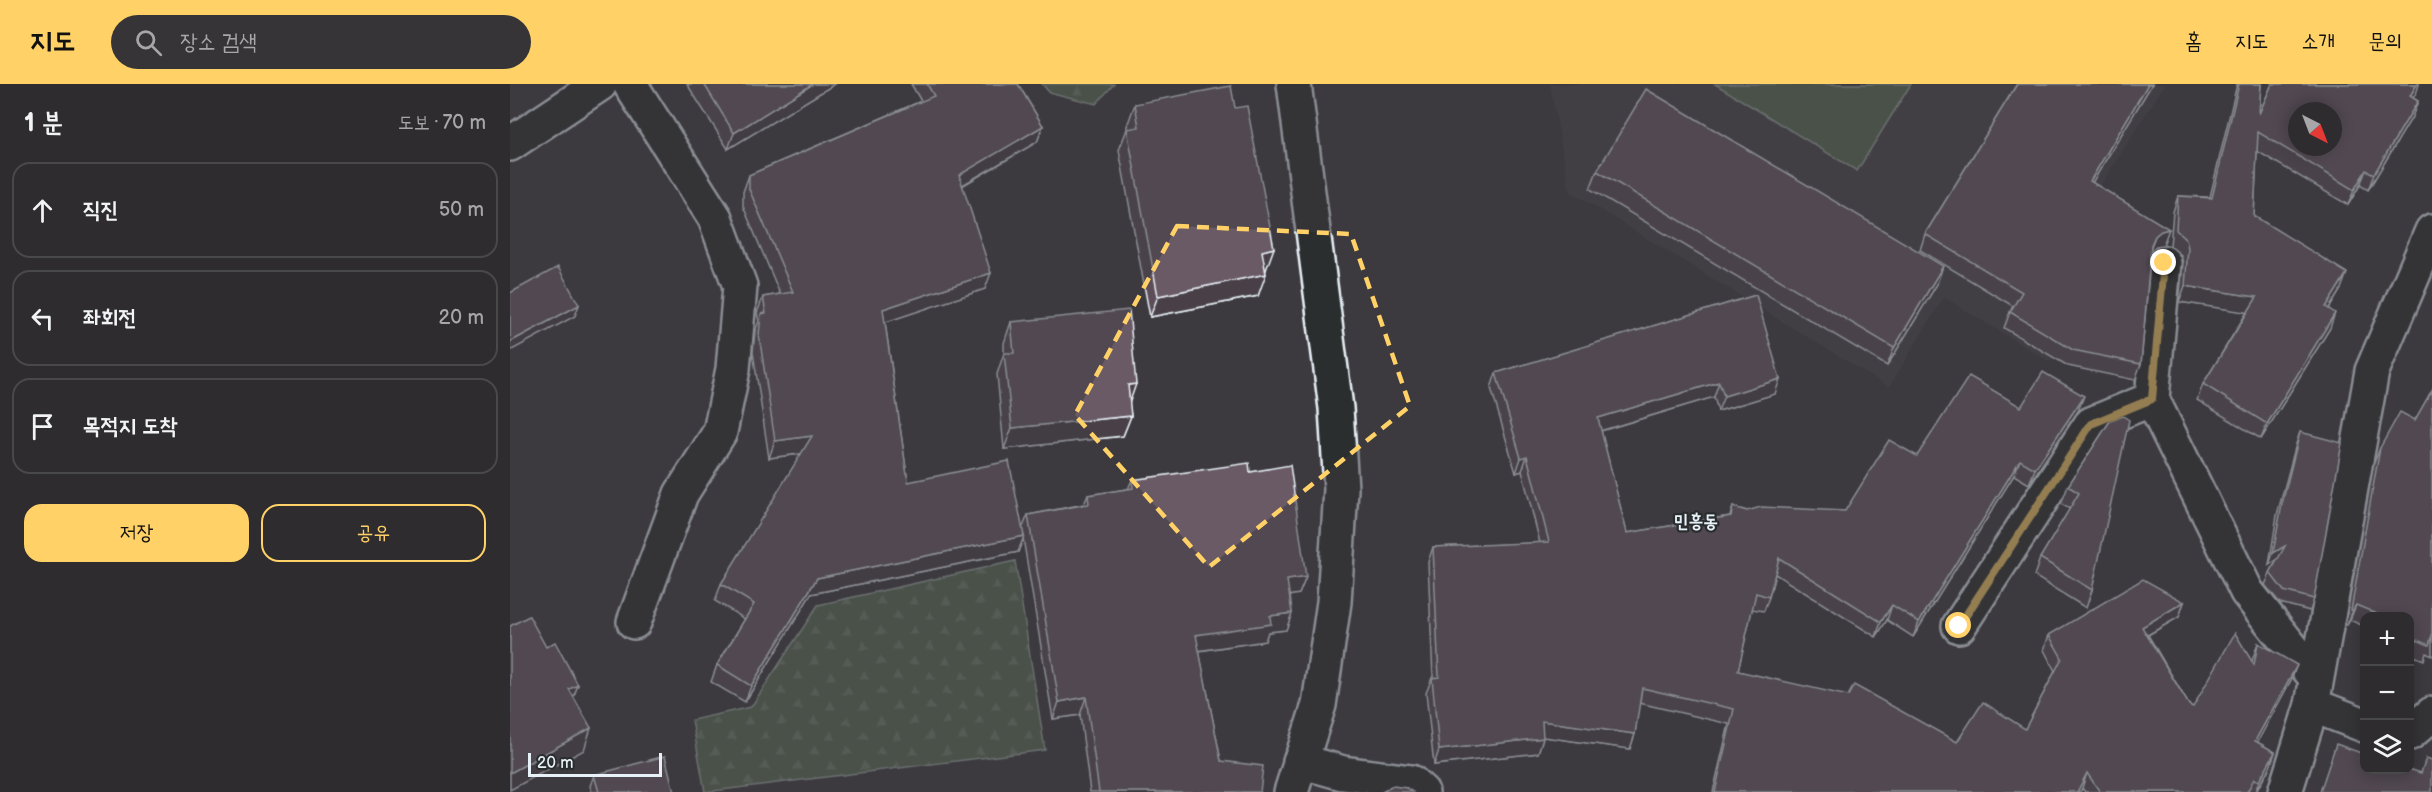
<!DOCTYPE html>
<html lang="ko">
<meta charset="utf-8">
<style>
body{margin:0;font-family:"Balsamiq Sans","Poor Story",sans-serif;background:#363437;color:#f1f3f6}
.controls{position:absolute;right:18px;bottom:18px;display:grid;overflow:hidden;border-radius:12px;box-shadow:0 3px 15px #0003}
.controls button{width:54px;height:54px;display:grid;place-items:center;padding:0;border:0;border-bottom:2px solid #49484b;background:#2e2c2f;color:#f1f3f6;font:30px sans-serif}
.compass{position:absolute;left:1778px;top:18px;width:54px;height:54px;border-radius:50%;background:#2e2c2f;box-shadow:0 3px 15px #0003;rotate:138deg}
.scale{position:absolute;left:18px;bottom:15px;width:134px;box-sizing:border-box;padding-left:6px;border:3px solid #e8f1f8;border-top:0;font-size:16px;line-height:21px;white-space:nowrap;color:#e8f1f8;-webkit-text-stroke:4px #2a2d2e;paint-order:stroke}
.stop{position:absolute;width:18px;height:18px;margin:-14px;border:4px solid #ffd166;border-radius:50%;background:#fff}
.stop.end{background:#ffd166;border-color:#fff;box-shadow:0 2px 6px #0008}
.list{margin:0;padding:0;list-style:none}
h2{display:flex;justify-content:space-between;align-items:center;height:78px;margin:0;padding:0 24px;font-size:26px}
h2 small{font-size:20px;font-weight:400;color:#a7a7aa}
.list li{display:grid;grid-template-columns:39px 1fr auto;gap:18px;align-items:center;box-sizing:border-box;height:96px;margin:0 12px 12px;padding:0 12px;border:2px solid #49484b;border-radius:18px}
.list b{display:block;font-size:22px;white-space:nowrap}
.list em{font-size:20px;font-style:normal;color:#a7a7aa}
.actions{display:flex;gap:12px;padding:18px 24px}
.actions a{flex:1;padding:14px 0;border:2px solid #ffd166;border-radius:18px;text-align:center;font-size:21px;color:#ffd166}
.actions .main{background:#ffd166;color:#111}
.icon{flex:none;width:33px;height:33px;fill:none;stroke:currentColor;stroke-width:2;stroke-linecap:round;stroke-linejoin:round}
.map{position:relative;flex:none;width:1922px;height:708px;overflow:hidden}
header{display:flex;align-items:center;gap:36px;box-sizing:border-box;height:84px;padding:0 30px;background:#ffd166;color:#111}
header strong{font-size:28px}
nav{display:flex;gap:33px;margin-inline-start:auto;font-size:21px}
.search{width:420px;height:54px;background:#363437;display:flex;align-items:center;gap:15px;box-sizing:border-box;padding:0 21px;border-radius:33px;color:#a7a7aa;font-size:22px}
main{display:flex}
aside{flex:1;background:#2e2c2f}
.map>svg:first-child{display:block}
</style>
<header>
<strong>지도</strong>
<div class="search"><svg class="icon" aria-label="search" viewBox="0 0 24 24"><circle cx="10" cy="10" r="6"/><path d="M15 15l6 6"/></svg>장소 검색</div>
<nav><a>홈</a><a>지도</a><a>소개</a><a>문의</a></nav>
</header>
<main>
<aside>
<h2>1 분<small>도보 · 70 m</small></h2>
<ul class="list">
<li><svg class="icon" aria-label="ahead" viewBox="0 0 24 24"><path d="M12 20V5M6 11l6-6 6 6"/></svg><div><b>직진</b></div><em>50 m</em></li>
<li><svg class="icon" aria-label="left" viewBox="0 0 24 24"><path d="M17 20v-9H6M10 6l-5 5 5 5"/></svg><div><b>좌회전</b></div><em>20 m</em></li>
<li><svg class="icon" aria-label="arrive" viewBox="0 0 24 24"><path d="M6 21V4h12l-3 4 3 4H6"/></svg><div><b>목적지 도착</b></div></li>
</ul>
<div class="actions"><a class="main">저장</a><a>공유</a></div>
</aside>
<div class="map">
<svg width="1922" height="708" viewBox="0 0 1922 708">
<defs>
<pattern id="forest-firs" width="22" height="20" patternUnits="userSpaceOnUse" patternTransform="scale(1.5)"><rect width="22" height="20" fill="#5c6e57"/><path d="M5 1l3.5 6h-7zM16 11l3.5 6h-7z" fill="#738370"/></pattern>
</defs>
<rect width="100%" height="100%" fill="#3d3a3f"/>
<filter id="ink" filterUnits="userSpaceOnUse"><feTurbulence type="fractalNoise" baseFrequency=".0167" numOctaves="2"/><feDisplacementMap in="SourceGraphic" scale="12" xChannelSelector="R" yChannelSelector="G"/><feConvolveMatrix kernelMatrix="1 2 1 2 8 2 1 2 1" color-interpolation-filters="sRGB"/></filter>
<g filter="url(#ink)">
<polygon fill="#4a444b" points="1040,0 1655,0 1585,110 1625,136 1540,278 1434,213 1379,303 1060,107"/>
<polygon fill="#5c6e57" stroke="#a2b0a8" stroke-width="1.5" points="1205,0 1401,0 1347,87"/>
<g fill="url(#forest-firs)" stroke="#a2b0a8" stroke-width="1.5">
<polygon points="532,0 604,0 586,20 539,8"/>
<polygon points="505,477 535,666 195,708 182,636 241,623 308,521"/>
</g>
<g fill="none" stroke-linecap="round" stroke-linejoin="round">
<defs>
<g id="street">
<polyline points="120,0 205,134 230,202 223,285 210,348 171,410 124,538"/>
<polyline points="0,60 90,0"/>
<polyline points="1654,179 1642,315 1737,508 1806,594"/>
<polyline points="1449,542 1581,340 1642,315"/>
<polyline points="1802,621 1854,641"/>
<polyline points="1900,649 1922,630"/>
<polyline points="790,677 833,689 901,698 912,708"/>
<polyline points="781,708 809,621 824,518 831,405 826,324 784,0"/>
<polyline points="1775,708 1802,621 1862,287 1922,147"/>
</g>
</defs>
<use href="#street" stroke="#e8f1f8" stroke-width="38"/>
<use href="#street" stroke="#2a2d2e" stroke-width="33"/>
</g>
<g fill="#5b4d58" stroke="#e8f1f8" stroke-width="1.5">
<polygon points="177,0 325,0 218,65"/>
<polygon points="401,0 508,0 533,42 527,58 452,102 475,205 375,238 398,398 512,445 518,431 574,420 578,411 618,405 622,396 740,388 796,493 789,510 780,511 782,529 776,546 758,548 755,557 689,567 711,677 750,708 580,708 570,631 543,635 513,454 508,468 301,510 235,618 201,598 207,581 235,535 205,517 211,500 292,370 259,374 243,268 245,247 249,237 247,229 253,213 270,210 233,122 233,108 239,91 411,17"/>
<polygon points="1507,0 1642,0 1582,98 1653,161 1646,162 1641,166 1631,280 1625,296 1558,282 1494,244 1500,228 1503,222 1410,166 1415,150"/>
<polygon points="1727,0 1751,0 1749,30 1762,0 1909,0 1903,14 1908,17 1902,33 1858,106 1850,101 1838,121 1747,67 1744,132 1831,205 1819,225 1820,244 1751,355 1687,316 1693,300 1737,228 1669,218 1673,180 1671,171 1660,162 1663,128 1668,112 1700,113"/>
<polygon points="625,20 756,186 748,212 640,233 609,66 617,45 617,42"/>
<polygon points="1087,87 1427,200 1377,282 1080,105"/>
<polygon points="1246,211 1265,310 1208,327 1204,313 1091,347 1117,449 1220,432 1223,423 1237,427 1335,427 1407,372 1511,323 1568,327 1519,400 1504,391 1403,553 1377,536 1366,553 1265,490 1259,513 1254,527 1242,525 1228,587 1447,658 1515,645 1545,587 1534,566 1539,551 1674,518 1669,533 1638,551 1679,621 1683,623 1742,577 1748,559 1781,596 1747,658 1765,668 1760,683 1746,708 1575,708 1572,704 1570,708 1203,708 1219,640 1129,619 1125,650 1120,665 1033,653 1028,669 924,681 916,609 922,594 923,594 918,478 923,463 1030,459 1012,387 1006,389 981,304 986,289"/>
<polygon points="501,238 619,319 621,332 613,352 494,365 487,290 494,269 494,259"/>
<polygon points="1922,306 1922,572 1916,569 1914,576 1901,571 1899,575 1899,532 1854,532 1854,542 1840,536 1837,541 1835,541 1864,379 1870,364 1905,336"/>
<polygon points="1600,337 1582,506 1576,524 1524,492 1530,474 1560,425 1551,420 1558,402"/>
<polygon points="1790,348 1804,515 1800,527 1770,519 1755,501 1760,489 1767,475 1759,481 1767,431 1786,360"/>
<polygon points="84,691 164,708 82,708 80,702"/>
</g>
<g fill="#4a3f47" stroke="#e8f1f8" stroke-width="1.5">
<polygon points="303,0 325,0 218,65 224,49"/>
<polygon points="1638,0 1642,0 1574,112 1580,97"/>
<polygon points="1907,0 1909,0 1907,7 1895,28 1900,12"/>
<polygon points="1908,17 1902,33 1858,106 1864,90"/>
<polygon points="533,42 527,58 442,107 449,91"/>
<polygon points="1856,86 1850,101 1838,121 1844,106"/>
<polygon points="1659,145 1653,161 1646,162 1639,168 1645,152 1651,147"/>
<polygon points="764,164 756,186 744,189 752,167"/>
<polygon points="1433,182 1427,200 1377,282 1384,264"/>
<polygon points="481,189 475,205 367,241 373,225"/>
<polygon points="1837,189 1831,205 1810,239 1816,223"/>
<polygon points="756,190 748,212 640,233 648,212"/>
<polygon points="1675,202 1747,213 1741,229 1669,218"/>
<polygon points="69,221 65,232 0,267 0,258"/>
<polygon points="1825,229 1820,244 1751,355 1757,340"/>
<polygon points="1270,295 1265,310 1208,327 1214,312"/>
<polygon points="1209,298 1204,313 1083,349 1088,334"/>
<polygon points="626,300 619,320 618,301"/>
<polygon points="1574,312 1568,327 1519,400 1525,385"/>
<polygon points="621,332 613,352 494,365 502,344"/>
<polygon points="302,352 296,369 259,374 265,357"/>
<polygon points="1017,372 1012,387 1006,389 1011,374"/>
<polygon points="1510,376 1504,391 1403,553 1409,538"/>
<polygon points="514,452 508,468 301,510 235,618 241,602 307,494"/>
<polygon points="1775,462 1771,473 1759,481 1763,469"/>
<polygon points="796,493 789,510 771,513 777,496"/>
<polygon points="1674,518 1669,533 1627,557 1632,543"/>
<polygon points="1382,521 1377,536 1366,553 1371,538"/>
<polygon points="1846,521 1840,536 1837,541 1843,526"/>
<polygon points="782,529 776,546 758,548 755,557 680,568 686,551 760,532"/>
<polygon points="1787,581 1781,596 1740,672 1745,657"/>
<polygon points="68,601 60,622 59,605"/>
<polygon points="576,613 570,631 543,635 549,618"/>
<polygon points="1032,637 1125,650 1120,665 1026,652"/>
<polygon points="81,644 74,666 0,706 0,689"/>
<polygon points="1033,654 1028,669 924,681 929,666"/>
<polygon points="1765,668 1760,683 1745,708 1749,697"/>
<polygon points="1577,689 1572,704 1570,708 1567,708"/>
</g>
<g fill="#6a5a66" stroke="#e8f1f8" stroke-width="1.5" fill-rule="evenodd">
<polygon points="194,0 303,0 224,49"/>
<polygon points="417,0 508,0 533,42 449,91 481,189 373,225 398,398 499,377 514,452 307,494 241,602 207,581 244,520 211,500 302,352 265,357 249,251 251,230 256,229 253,213 283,208 239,105 239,91 424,12"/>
<polygon points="1507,0 1638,0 1580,97 1659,145 1651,147 1645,152 1641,161 1631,280 1563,266 1500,228 1512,208 1415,150"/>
<path d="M1729 0H1751L1749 30 1762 0H1907L1900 12 1908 17 1864 90 1856 86 1844 106 1748 48 1744 132 1837 189 1816 223 1825 229 1757 340 1693 300 1747 213 1675 202 1678 164 1676 155 1666 146 1668 112 1702 114ZM1787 27H1823V63H1787Z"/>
<polygon points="721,2 725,24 737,22 764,164 752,167 756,190 648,212 617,45 629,43 625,20"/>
<polygon points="1136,5 1433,182 1384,264 1087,87"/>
<polygon points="48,183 69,221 0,258 0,209"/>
<polygon points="1246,211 1270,295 1214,312 1209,298 1088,334 1117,449 1221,432 1223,423 1237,427 1251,423 1335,427 1379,356 1407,372 1459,292 1511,323 1533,288 1574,312 1525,385 1510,376 1409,538 1382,521 1371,538 1269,474 1259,513 1246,509 1228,587 1338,612 1344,601 1447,658 1473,618 1515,645 1552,574 1539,551 1633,495 1674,518 1632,543 1679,621 1683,623 1725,549 1744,581 1748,559 1787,581 1745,657 1765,668 1749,697 1744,695 1737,708 1590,708 1577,689 1567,708 1205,708 1224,625 1132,604 1125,650 1032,637 1033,654 929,666 922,594 929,593 923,463 1039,458 1017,372 1011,374 986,289"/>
<polygon points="619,226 626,300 618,301 621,332 502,344 494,269 504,269 501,238"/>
<polygon points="1922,306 1922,555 1921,554 1919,561 1907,556 1904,561 1899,560 1899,532 1870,532 1870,531 1846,521 1843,526 1841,526 1870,364 1890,328 1905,336"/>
<polygon points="1613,332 1619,336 1582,506 1530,474 1569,409 1558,402 1600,337"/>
<polygon points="1790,348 1832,359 1804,515 1774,507 1760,489 1775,462 1763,469 1772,420"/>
<polygon points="739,379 740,388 780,381 796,493 777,496 782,529 760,532 761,540 686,551 711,677 753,682 750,708 589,708 576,613 549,618 518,431 579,420 578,411 623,404 622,396"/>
<polygon points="19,532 36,563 45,558 68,601 59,605 81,644 0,689 0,542"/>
<polygon points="1826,660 1854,670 1854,686 1899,685 1911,689 1916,674 1922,676 1922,708 1810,708"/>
<polygon points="155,672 164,708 89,708 84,691"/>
<polygon points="883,702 897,704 903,708 872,708"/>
</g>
</g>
<g fill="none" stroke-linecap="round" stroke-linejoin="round" filter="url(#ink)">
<polyline stroke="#ffd166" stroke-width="8" points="1449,542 1581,340 1642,315 1654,179"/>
</g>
<path d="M0 0H1922V708H0ZM667 142 841 150 900 322 699 483 565 331Z" fill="#3d3a3f" fill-opacity=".55" fill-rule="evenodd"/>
<path fill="none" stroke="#ffd166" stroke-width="4.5" stroke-dasharray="12 8" stroke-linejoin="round" d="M667 142 841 150 900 322 699 483 565 331Z"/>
<g text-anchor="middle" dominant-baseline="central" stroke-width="4.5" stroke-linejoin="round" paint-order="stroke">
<g font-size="18" font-weight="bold" fill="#e8f1f8" stroke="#2a2d2e">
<text x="1186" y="437">민흥동</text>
</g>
</g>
</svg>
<div class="controls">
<button>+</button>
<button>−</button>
<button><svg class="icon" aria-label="layers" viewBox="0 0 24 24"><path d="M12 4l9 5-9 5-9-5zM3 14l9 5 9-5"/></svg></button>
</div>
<svg class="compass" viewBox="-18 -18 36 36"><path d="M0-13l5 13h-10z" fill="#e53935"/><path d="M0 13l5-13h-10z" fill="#a7a7aa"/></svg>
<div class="scale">20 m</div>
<div class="stop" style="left:1449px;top:542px"></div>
<div class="stop end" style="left:1654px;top:179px"></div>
</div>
</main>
